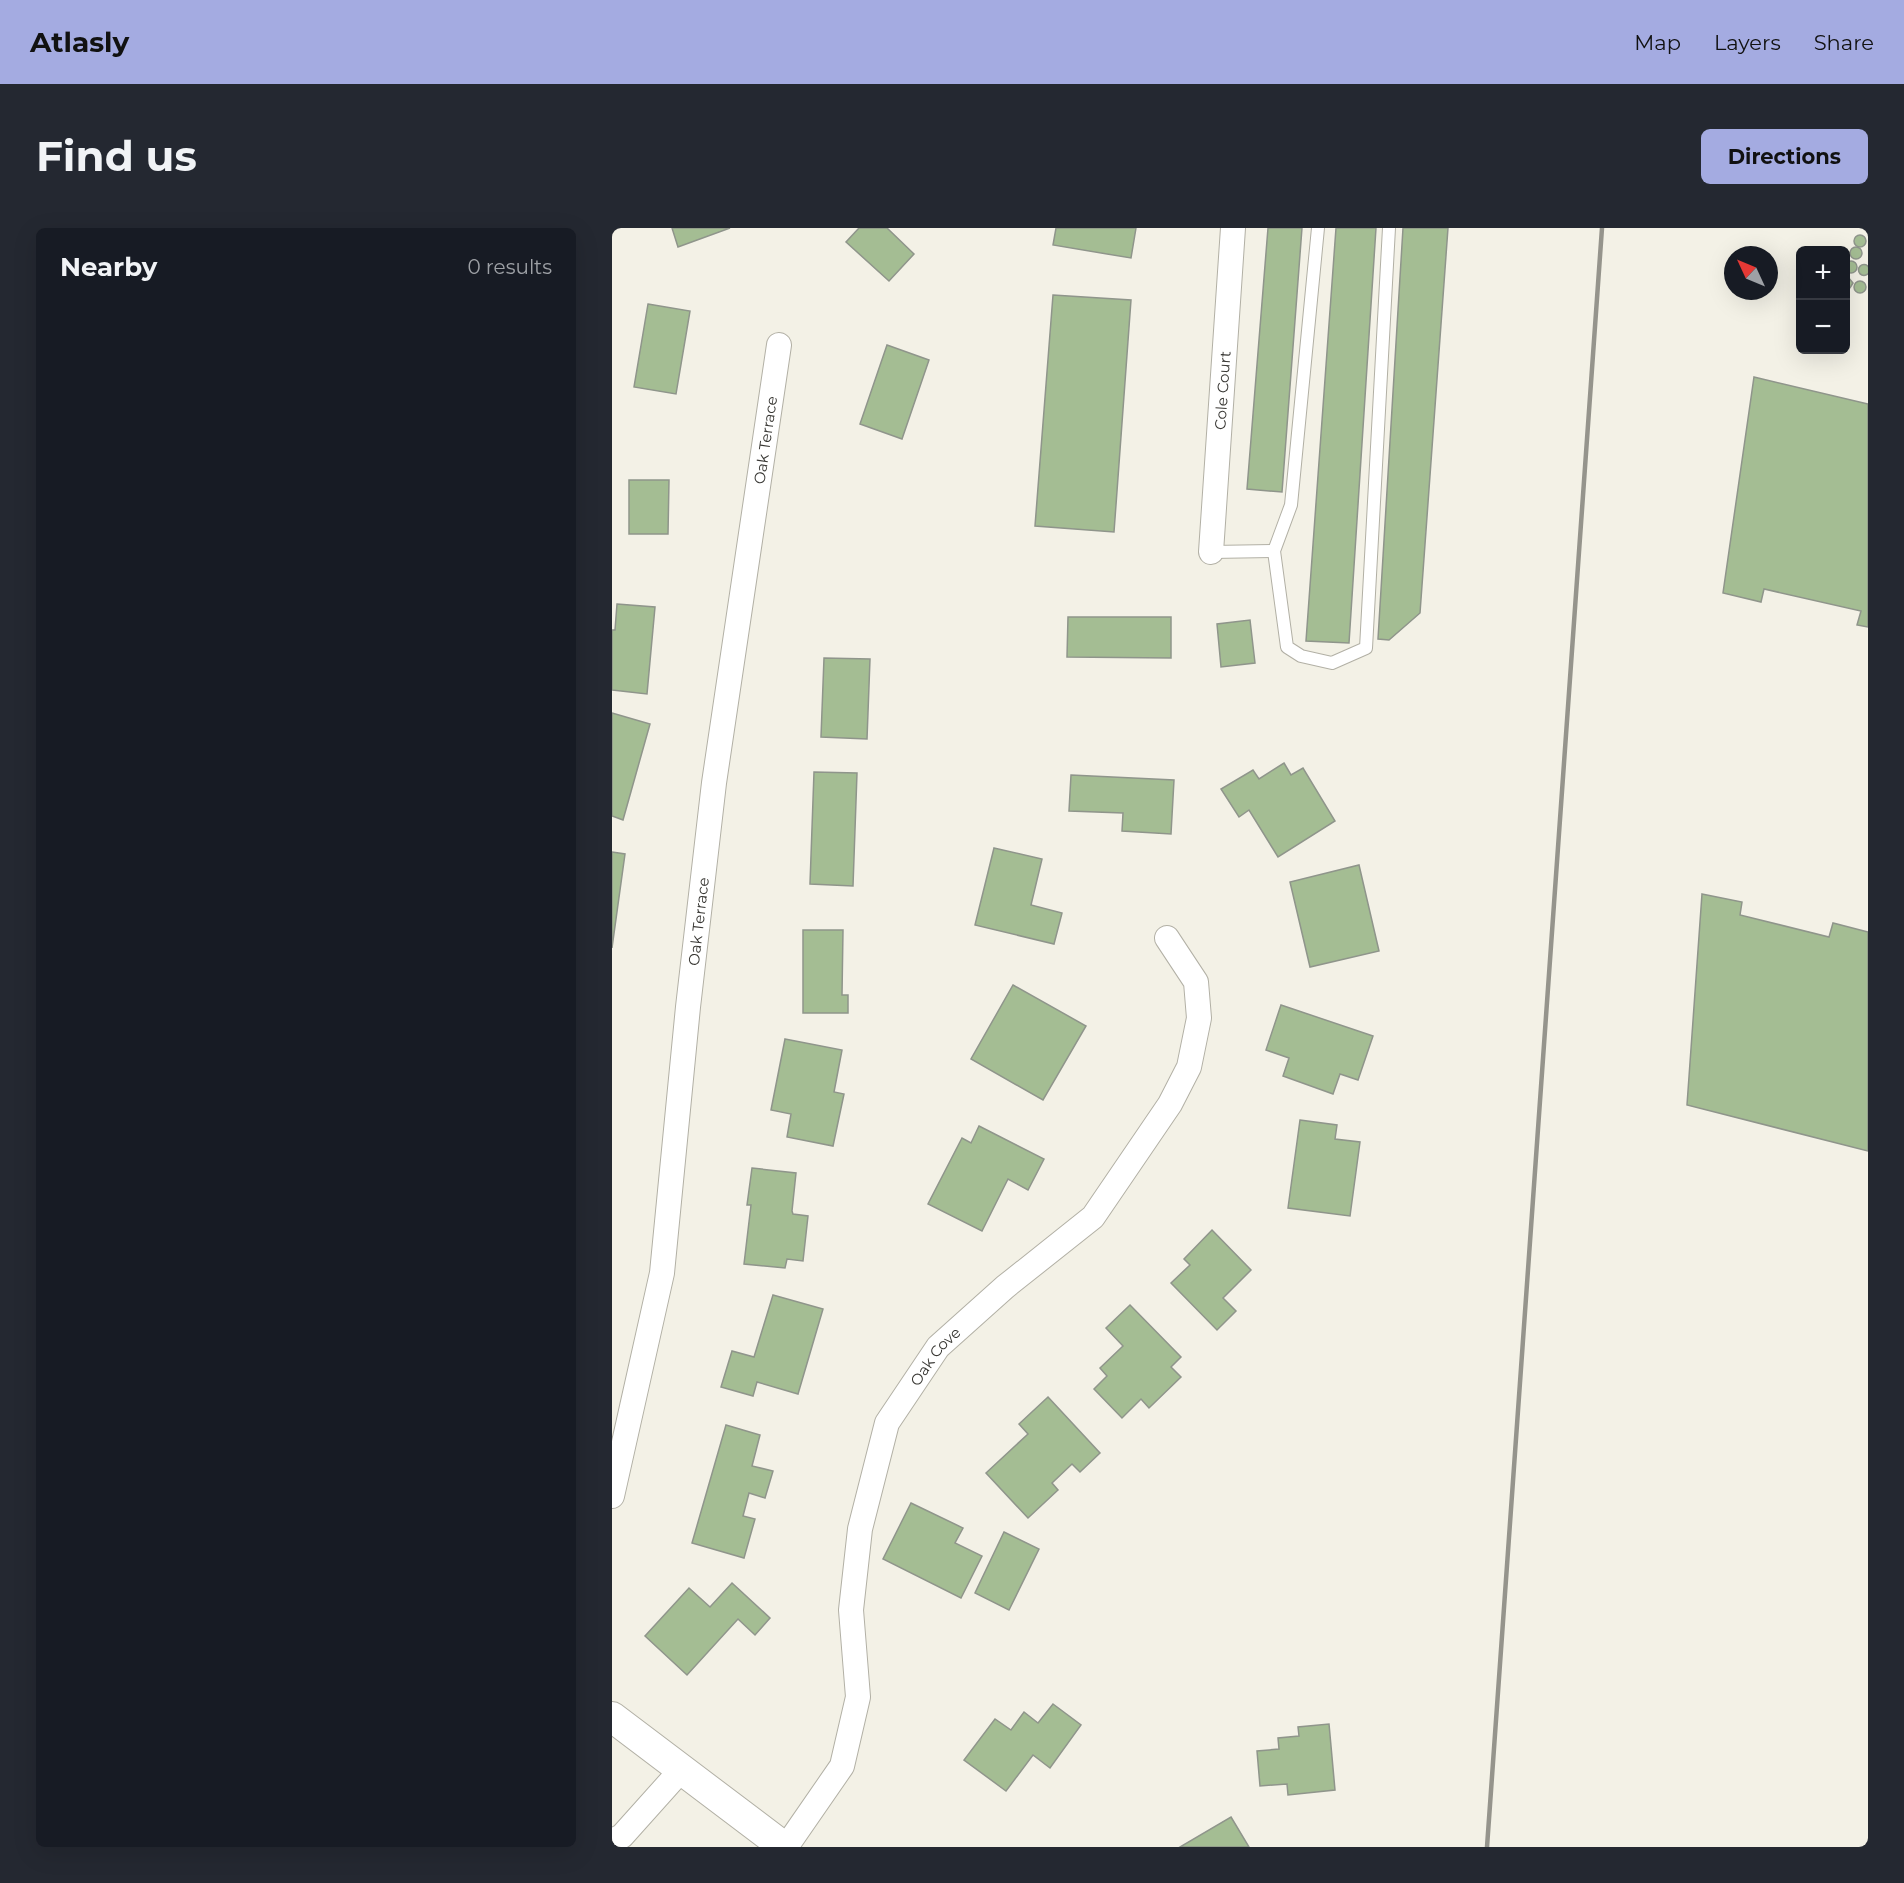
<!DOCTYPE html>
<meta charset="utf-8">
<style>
body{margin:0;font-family:Montserrat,sans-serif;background:#242831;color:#f1f3f6}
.controls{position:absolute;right:18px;top:18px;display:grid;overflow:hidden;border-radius:9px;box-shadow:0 6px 24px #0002}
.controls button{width:54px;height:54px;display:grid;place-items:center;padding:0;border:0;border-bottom:2px solid #363941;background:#171b24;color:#f1f3f6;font:30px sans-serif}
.compass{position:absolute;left:1112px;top:18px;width:54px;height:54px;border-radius:50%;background:#171b24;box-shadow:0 6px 24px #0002;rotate:314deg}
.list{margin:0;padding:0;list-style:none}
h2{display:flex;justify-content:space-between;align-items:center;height:78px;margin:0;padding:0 24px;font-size:26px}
h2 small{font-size:20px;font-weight:400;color:#9ea1a6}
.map{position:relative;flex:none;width:1256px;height:1619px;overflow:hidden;border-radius:9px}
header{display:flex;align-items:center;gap:36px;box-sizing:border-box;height:84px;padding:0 30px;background:#a4abe1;color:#111}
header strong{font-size:28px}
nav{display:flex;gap:33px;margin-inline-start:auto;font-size:21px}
.intro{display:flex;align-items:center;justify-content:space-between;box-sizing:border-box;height:144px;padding:0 36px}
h1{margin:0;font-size:42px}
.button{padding:15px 27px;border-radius:9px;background:#a4abe1;color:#111;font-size:21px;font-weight:700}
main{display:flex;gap:36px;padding:0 36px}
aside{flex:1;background:#171b24;border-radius:9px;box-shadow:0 6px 24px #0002}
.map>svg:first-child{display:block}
</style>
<header>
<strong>Atlasly</strong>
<nav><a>Map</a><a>Layers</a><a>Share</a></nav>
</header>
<div class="intro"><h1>Find us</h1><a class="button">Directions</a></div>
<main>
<aside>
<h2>Nearby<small>0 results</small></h2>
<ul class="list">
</ul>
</aside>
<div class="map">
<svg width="1256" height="1619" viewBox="0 0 1256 1619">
<rect width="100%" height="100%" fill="#f3f1e6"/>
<g fill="#a4bd93" stroke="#8f958b" stroke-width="1.5">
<polygon points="60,0 118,0 66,19"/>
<polygon points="247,0 275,0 302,26 277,53 234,14"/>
<polygon points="444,0 524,0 519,30 441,17"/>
<polygon points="656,0 690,0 670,264 635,261"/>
<polygon points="724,0 764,0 737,415 694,413"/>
<polygon points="791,0 836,0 808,385 777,412 766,411"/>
<circle cx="1248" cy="13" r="6"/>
<circle cx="1244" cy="25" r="6"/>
<circle cx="1239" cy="39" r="6"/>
<circle cx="1252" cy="42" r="5.5"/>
<polygon points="1236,49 1241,55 1238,60 1235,61 1234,50"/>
<circle cx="1248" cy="59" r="6"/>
<polygon points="441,67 519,72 502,304 423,298"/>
<polygon points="36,76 78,83 64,166 22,159"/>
<polygon points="275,117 317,132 290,211 248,196"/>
<polygon points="1142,149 1256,176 1256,399 1245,397 1249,383 1152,361 1149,374 1111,365"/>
<polygon points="17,252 57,252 56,306 17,306"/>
<polygon points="5,376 43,379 35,466 0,462 0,402 3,402"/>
<polygon points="456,389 559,389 559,430 455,429"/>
<polygon points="638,392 643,435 609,439 605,396"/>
<polygon points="212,430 258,431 255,511 209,509"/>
<polygon points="0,485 38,496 11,592 0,588"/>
<polygon points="672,535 679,547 691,540 723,593 666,629 637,582 627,589 609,561 641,542 647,551"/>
<polygon points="202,544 245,545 241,658 198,656"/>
<polygon points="459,547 562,552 559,606 510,603 511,585 457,583"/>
<polygon points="382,620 430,631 419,677 450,685 442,716 363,697"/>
<polygon points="0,624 13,626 0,720"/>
<polygon points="747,637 767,723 698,739 678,654"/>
<polygon points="1090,666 1130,674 1128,687 1217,709 1221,695 1256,704 1256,923 1075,877"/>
<polygon points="191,702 231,702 230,767 236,767 236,785 191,785"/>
<polygon points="401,757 474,798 431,872 359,831"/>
<polygon points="669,777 761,808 746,852 728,846 721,866 671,848 677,830 654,822"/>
<polygon points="173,811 230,822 222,864 232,866 221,918 175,909 179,886 159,882"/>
<polygon points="688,892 725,897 723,911 748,914 738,988 676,980"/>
<polygon points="367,898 432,931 416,962 396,951 370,1003 316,976 350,910 359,915"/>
<polygon points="140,940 184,945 180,983 181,986 196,988 191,1033 175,1031 173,1040 132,1036 139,977 135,977"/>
<polygon points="600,1002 639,1042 611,1070 624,1083 605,1102 559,1055 578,1037 572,1031"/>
<polygon points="161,1067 211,1081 186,1166 145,1154 141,1168 109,1159 120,1123 142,1129"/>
<polygon points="518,1077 569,1129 559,1139 569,1149 537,1180 529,1171 510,1190 482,1161 495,1148 488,1140 511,1118 494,1100"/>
<polygon points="436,1169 488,1225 468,1244 460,1236 440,1255 446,1262 416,1290 374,1245 416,1206 407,1196"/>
<polygon points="114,1197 148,1207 140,1238 161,1243 153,1270 137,1265 131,1288 143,1291 132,1330 80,1315"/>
<polygon points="299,1275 351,1300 343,1315 370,1328 349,1370 271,1331"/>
<polygon points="392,1304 427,1321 397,1382 363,1365"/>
<polygon points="120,1355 158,1390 143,1407 126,1391 75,1447 33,1408 77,1360 98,1379"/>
<polygon points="441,1476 469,1497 438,1540 421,1527 394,1563 352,1532 383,1491 399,1502 412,1484 426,1495"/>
<polygon points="717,1496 723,1562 676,1567 675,1556 648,1558 645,1523 667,1521 666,1510 687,1508 686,1499"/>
<polygon points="619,1589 637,1619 568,1619"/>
</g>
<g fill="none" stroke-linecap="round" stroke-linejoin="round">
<defs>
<g id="service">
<polyline points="706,0 679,277 662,323 675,419 689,428 720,435 754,420 777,0"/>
<polyline points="599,324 662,323"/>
</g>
<g id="minor">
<path id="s1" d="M599 324 621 0"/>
<path id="s2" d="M0 1268 50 1045 76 779 102 555 167 117"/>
<polyline points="0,1613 10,1608 70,1541"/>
<path id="s3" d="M174 1619 230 1538 246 1469 239 1382 248 1301 275 1195 326 1119 393 1059 481 989 558 876 577 839 587 790 584 754 555 710"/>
</g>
<polyline id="tertiary" points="0,1489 172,1619"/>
</defs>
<use href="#service" stroke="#b2b0a5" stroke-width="14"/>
<use href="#minor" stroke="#b2b0a5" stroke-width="26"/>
<use href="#tertiary" stroke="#b2b0a5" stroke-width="32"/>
<use href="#service" stroke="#fff" stroke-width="12"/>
<use href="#minor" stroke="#fff" stroke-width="24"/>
<use href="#tertiary" stroke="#fff" stroke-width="30"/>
<polyline stroke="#95948c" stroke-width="4.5" points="875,1619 990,0"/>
</g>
<g text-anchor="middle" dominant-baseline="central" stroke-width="4.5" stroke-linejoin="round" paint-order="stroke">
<g font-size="15" fill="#383733" stroke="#fffefc">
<text stroke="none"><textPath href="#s1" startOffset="162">Cole Court</textPath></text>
<text stroke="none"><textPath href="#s2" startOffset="1068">Oak Terrace</textPath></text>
<text stroke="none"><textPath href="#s2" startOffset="582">Oak Terrace</textPath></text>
<text stroke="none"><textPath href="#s3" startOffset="530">Oak Cove</textPath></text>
</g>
</g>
</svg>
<div class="controls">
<button>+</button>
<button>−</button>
</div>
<svg class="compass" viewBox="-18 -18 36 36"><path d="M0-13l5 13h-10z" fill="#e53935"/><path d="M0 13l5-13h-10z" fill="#9ea1a6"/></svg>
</div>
</main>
